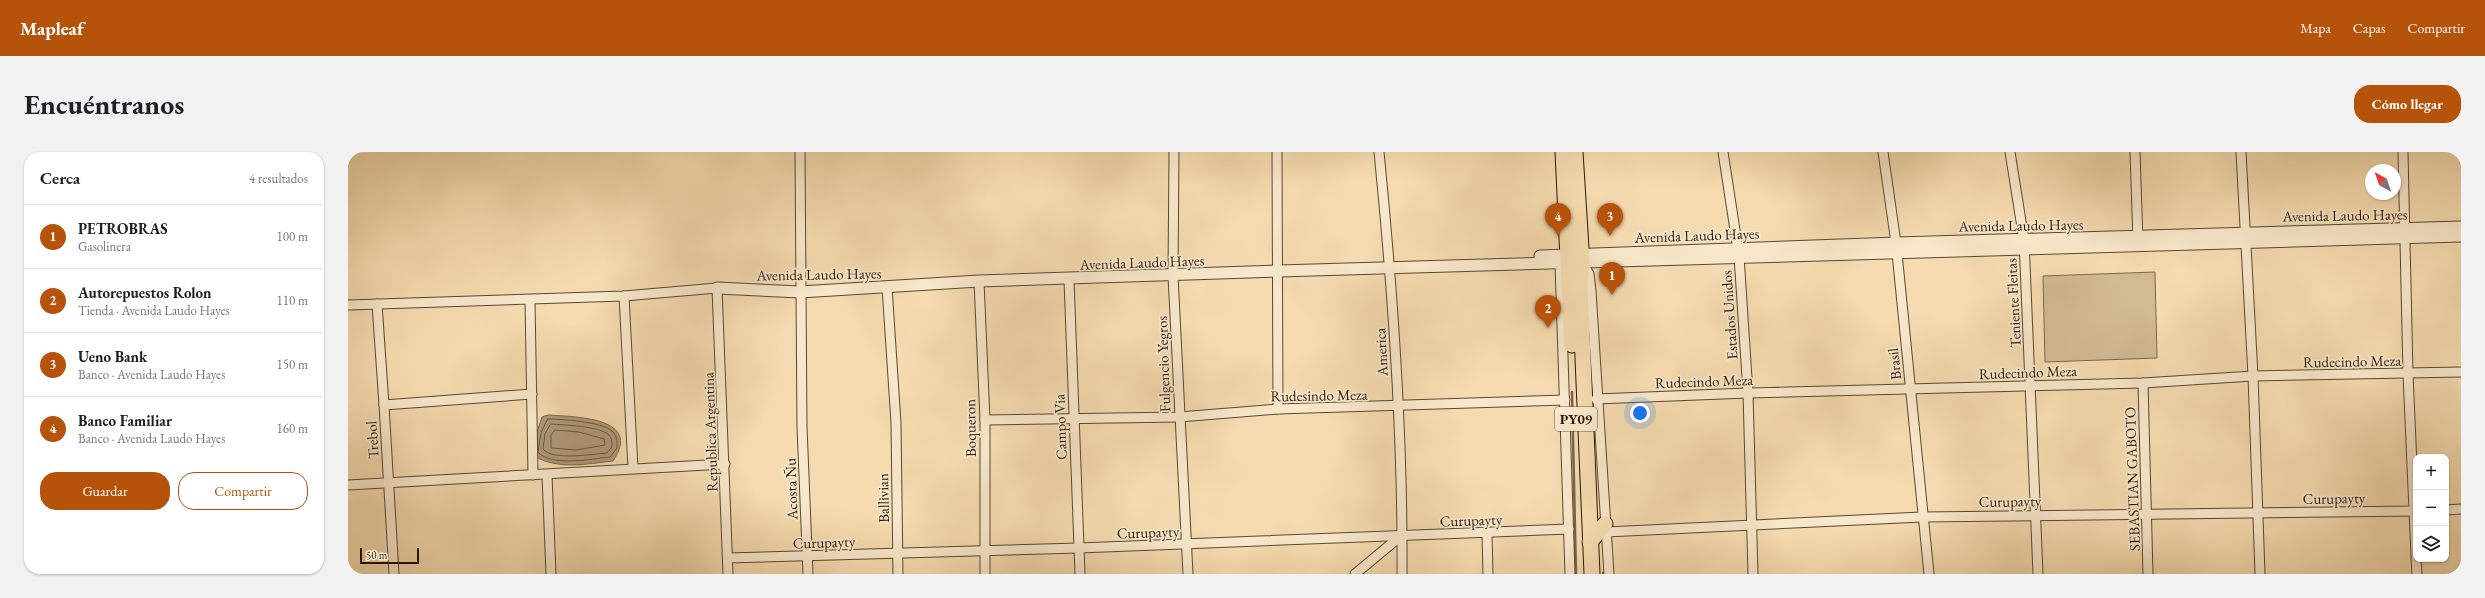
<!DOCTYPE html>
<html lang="es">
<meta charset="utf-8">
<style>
body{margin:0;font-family:"EB Garamond",serif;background:#f2f2f2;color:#202124}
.controls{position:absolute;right:12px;bottom:12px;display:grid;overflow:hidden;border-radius:8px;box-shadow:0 1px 3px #0004}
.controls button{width:36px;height:36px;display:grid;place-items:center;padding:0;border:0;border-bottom:1px solid #e0e0e0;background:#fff;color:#202124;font:20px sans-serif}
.compass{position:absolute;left:2017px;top:12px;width:36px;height:36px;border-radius:50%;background:#fff;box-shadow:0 1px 3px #0004;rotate:320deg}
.scale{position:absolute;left:12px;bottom:10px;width:59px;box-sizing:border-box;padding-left:4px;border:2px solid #28170b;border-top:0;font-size:11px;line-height:14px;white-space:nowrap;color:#28170b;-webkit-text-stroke:3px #f8e8cb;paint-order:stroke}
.you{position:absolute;left:1292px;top:261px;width:14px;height:14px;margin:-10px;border:3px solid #fff;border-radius:50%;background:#1a73e8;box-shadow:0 0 0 6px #1a73e833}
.badge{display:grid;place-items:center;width:26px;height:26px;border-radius:50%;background:#b45309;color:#fff;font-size:13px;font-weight:700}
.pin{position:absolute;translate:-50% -33px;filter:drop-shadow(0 1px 2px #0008)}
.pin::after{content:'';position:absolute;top:21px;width:14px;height:12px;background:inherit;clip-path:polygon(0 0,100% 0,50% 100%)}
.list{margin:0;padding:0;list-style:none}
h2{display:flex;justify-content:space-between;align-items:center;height:52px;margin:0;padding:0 16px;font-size:17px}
h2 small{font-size:13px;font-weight:400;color:#757577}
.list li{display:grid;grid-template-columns:26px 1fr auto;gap:12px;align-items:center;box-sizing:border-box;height:64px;padding:0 16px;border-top:1px solid #e0e0e0}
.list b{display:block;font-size:15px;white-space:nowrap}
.list p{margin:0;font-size:13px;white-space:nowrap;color:#757577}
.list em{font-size:13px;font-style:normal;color:#757577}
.actions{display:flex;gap:8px;padding:12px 16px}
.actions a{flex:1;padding:9px 0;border:1px solid #b45309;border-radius:16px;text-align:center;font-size:14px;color:#b45309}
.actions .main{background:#b45309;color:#fff}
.icon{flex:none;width:22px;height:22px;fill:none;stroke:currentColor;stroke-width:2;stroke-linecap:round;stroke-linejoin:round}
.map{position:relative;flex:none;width:2113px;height:422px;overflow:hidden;border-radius:16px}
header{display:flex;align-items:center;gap:24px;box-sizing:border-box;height:56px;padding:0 20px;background:#b45309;color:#fff}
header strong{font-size:19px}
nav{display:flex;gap:22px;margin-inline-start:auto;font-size:14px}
.intro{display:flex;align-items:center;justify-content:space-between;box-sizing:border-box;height:96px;padding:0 24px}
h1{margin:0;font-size:28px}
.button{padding:10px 18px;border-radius:16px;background:#b45309;color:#fff;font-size:14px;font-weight:700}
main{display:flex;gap:24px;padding:0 24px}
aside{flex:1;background:#fff;border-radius:16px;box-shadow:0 1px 3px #0004}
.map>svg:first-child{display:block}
</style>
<header>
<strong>Mapleaf</strong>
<nav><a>Mapa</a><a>Capas</a><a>Compartir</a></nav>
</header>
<div class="intro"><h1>Encuéntranos</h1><a class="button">Cómo llegar</a></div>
<main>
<aside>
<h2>Cerca<small>4 resultados</small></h2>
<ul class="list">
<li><span class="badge">1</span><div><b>PETROBRAS</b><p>Gasolinera</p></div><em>100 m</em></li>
<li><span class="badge">2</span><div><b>Autorepuestos Rolon</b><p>Tienda · Avenida Laudo Hayes</p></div><em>110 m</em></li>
<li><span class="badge">3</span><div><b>Ueno Bank</b><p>Banco · Avenida Laudo Hayes</p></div><em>150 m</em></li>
<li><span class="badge">4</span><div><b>Banco Familiar</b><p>Banco · Avenida Laudo Hayes</p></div><em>160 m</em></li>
</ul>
<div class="actions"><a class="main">Guardar</a><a>Compartir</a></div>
</aside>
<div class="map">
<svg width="2113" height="422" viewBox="0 0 2113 422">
<rect width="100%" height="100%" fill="#f5dbaf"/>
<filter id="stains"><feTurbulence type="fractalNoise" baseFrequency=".005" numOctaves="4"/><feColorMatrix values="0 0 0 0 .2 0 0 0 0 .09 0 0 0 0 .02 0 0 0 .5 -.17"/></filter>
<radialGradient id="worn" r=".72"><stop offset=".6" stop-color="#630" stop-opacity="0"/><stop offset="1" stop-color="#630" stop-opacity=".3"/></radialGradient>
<polygon fill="#d2ba93" stroke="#7d684f" points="1807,120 1809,206 1697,210 1695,124"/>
<path fill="#af9877" stroke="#79644c" d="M200 263C228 265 295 265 265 309 238 312 210 318 186 304L189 280 194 265Z"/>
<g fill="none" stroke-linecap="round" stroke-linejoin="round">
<g stroke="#6c5841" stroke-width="1">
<path d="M200 267C213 267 255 270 264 279 269 283 269 290 269 296L262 305C243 307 203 315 190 300L193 281Z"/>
<path d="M203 272C216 273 251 274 261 283 264 286 264 291 264 295L259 301C245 302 204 309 195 297L197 282Z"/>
<polygon points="207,278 231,280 256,287 257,293 228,298 203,296 203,284"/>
</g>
<g stroke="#79644c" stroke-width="2.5">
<polyline points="1224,240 1228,422"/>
<polyline points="1255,421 1255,422"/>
</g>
<defs>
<g id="minor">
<polyline points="452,0 454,275 460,422"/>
<polyline points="826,0 825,124 840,422"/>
<polyline points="929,0 930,257"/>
<path d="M1031 0C1045 140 1055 281 1054 422"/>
<polyline points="1375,0 1391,104 1400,241 1405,422"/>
<polyline points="1535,0 1548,91 1581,422"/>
<polyline points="1662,0 1676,88 1690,422"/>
<polyline points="1787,0 1790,90"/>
<polyline points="1893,0 1905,224 1912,422"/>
<polyline points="2055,0 2060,222 2068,404"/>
<polyline points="1212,111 1222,422"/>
<polyline points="1235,112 1241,122 1243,139 1261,422"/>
<polyline points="721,128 732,422"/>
<polyline points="631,129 637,268 637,422"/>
<polyline points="539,135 548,271 550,422"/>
<polyline points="276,144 285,316"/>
<polyline points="182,148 185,323"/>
<polyline points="29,152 36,253"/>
<polyline points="0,153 276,144 369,136 380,422"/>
<polyline points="1795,231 1800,422"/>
<polyline points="1248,247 1400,241 1795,231 1905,224 2113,220"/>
<polyline points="637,268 831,265 930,257 1217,248"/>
<polyline points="199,323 203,422"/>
<polyline points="0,333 377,312"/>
<polyline points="2098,358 2113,357"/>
<polyline points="1258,380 1574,365 2068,359"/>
<polyline points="1139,382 1140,422"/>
<polyline points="380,406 731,396 1221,377"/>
<polyline points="2068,407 2069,422"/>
<polyline points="46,422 36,253 184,242"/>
<polyline points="1007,422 1054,383"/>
</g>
<g id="tertiary">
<polyline points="1192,104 1548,91 2113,75"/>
<polyline points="369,136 452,140 631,129 931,119 2113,84"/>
</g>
<g id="trunk">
<polyline points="1215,0 1224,193"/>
<polyline points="1227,0 1234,112 1232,134 1244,422"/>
<polyline points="1242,390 1257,372"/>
</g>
</defs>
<use href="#minor" stroke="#5b4834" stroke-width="11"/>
<use href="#tertiary" stroke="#5b4834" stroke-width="13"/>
<use href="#trunk" stroke="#28170b" stroke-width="17"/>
<use href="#minor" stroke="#f8e8cb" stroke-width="9"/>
<use href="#tertiary" stroke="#f8e8cb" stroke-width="11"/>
<use href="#trunk" stroke="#f5dbaf" stroke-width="15"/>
</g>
<g text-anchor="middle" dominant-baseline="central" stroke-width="3.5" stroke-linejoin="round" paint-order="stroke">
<rect fill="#f8e8cb" stroke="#665645" stroke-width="1" x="1207" y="255" width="42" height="24" rx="3"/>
<g font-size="14" font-weight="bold" fill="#28170b">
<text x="1228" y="267">PY09</text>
</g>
<g font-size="15" fill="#28170b" stroke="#f8e8cb">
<text transform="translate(1997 63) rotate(-1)">Avenida Laudo Hayes</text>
<text transform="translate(1673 73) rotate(-1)">Avenida Laudo Hayes</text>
<text transform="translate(1349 83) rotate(-2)">Avenida Laudo Hayes</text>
<text transform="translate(794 110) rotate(-2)">Avenida Laudo Hayes</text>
<text transform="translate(471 122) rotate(-1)">Avenida Laudo Hayes</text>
<text transform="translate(1665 151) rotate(-93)">Teniente Fleitas</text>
<text transform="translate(1381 163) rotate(-94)">Estados Unidos</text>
<text transform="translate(1033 200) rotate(-93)">America</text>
<text transform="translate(2004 209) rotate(-1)">Rudecindo Meza</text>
<text transform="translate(815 212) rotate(-92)">Fulgencio Yegros</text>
<text transform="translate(1546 212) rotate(-96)">Brasil</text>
<text transform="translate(1680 220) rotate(-2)">Rudecindo Meza</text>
<text transform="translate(1356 229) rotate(-2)">Rudecindo Meza</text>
<text transform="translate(971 243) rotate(-1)">Rudesindo Meza</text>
<text transform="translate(712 275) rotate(-92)">Campo Via</text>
<text transform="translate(622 276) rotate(-91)">Boqueron</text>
<text transform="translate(362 280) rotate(-92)">Republica Argentina</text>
<text transform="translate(24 288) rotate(-94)">Trebol</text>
<text transform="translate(1784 327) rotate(-92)">SEBASTIAN GABOTO</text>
<text transform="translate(443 337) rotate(-92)">Acosta Ñu</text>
<text transform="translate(535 346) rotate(-91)">Ballivian</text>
<text transform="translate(1986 346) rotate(-1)">Curupayty</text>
<text transform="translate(1662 349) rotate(-1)">Curupayty</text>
<text transform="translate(1123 368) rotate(-2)">Curupayty</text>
<text transform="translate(800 380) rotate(-2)">Curupayty</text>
<text transform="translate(476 390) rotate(-2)">Curupayty</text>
</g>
</g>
<rect width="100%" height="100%" filter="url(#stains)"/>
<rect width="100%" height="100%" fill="url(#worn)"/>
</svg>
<div class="controls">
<button>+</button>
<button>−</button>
<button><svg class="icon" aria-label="layers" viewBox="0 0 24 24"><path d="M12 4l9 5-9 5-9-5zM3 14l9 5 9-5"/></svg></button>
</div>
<svg class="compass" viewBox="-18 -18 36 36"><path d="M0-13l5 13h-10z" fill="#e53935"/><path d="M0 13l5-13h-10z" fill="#757577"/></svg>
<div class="scale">50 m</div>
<div class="you"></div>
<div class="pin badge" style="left:1264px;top:143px">1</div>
<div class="pin badge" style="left:1200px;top:176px">2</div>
<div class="pin badge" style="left:1262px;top:84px">3</div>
<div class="pin badge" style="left:1210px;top:84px">4</div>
</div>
</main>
